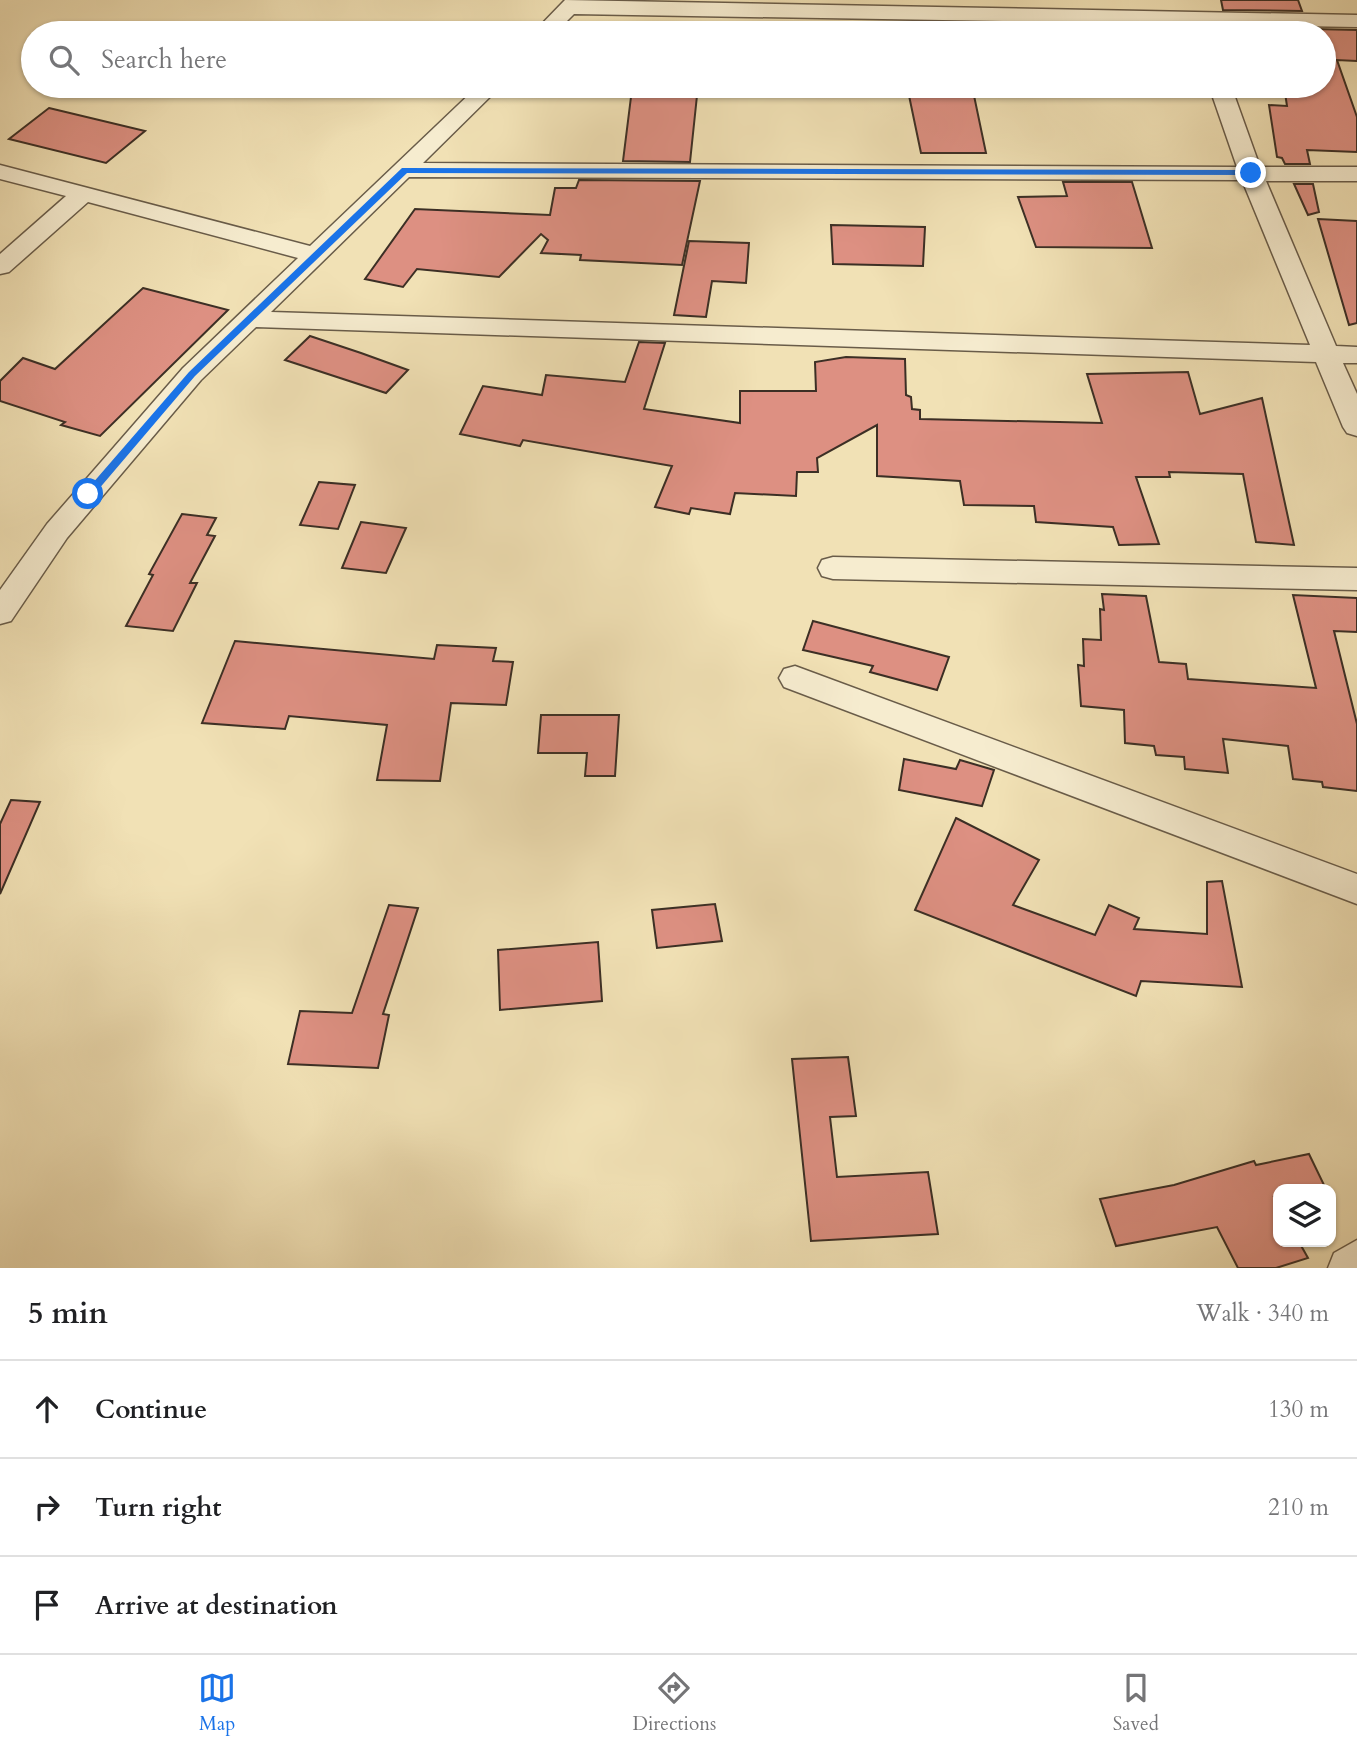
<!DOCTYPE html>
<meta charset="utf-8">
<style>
body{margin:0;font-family:Cardo,serif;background:#f6f6f6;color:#202124}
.controls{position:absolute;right:21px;bottom:21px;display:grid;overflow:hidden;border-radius:14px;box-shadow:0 2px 5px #0004}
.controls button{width:63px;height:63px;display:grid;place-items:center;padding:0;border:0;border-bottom:2px solid #e0e0e0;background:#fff;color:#202124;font:35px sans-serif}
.stop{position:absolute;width:21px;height:21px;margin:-16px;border:5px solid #1a73e8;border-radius:50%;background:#fff}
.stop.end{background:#1a73e8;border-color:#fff;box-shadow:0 2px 7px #0008}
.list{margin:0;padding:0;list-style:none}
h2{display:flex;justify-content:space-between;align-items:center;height:91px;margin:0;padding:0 28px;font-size:30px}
h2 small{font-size:23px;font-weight:400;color:#757577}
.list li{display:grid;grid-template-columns:46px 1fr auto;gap:21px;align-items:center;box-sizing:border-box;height:98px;padding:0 28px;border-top:2px solid #e0e0e0}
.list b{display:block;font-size:26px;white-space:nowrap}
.list em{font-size:23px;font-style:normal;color:#757577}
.icon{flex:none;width:38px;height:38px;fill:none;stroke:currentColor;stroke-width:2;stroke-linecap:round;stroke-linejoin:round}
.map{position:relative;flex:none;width:1357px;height:1268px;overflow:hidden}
.search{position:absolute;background:#fff;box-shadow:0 2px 5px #0004;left:21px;right:21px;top:21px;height:77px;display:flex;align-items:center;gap:18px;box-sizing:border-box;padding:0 24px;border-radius:38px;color:#757577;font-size:26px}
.sheet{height:385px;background:#fff}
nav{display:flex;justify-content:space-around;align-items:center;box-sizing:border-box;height:98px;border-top:2px solid #e0e0e0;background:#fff;font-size:19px;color:#757577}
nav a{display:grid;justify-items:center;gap:4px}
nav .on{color:#1a73e8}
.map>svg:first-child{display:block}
</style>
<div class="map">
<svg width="1357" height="1268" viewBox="0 0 1357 1268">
<rect width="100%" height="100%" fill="#f1e1b5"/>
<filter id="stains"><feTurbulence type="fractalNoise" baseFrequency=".00286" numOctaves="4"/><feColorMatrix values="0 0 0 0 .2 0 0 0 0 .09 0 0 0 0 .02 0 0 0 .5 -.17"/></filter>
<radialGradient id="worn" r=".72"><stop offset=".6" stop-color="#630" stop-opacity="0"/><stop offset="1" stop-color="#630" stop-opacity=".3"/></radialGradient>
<g fill="#dd9082" stroke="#3c2f25" stroke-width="2">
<polygon points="1221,0 1298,0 1302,11 1223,10"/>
<polygon points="1228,27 1357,30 1357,61 1337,60 1357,117 1357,152 1307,150 1310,164 1285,164 1282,158 1277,157 1269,105 1287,106 1284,86 1324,86 1324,33 1230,33"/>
<polygon points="668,86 698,86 690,162 623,161 632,89 668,89"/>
<polygon points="907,86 972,86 986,153 921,153"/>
<polygon points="49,108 145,131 106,163 9,139"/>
<polygon points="579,180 700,181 682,265 580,260 581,255 541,253 548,240 541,234 499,277 417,269 403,287 365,279 415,209 550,215 555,188 576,188"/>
<polygon points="1063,182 1132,182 1152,248 1036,247 1018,197 1067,196"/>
<polygon points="1294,184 1313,184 1319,212 1308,215"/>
<polygon points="1318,219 1357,221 1357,323 1349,325"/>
<polygon points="831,225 925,227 923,266 833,264"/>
<polygon points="689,241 749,243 746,283 712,281 706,317 674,315"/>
<polygon points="143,288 228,310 100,436 61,425 65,422 0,401 0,381 23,358 55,369"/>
<polygon points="310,336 361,353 408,370 386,393 285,360"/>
<polygon points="639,342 665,343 644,409 740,423 740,391 816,391 815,362 846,357 905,359 906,395 911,397 912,409 920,410 920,419 1102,423 1087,374 1188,372 1200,414 1262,398 1294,545 1256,542 1243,474 1169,472 1170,477 1136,477 1159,544 1119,545 1113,527 1036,522 1034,506 964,505 960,481 877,476 877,425 817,458 818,472 797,472 796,496 735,493 730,514 691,508 689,514 655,507 672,466 523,440 520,446 460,434 483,386 542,395 546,375 625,382"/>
<polygon points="319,482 355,485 338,529 300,525"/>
<polygon points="182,514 216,518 207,535 215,536 190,583 197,583 173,631 126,626 153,575 149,574"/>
<polygon points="361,522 406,528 386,573 342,568"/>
<polygon points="1102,594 1146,596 1159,662 1186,664 1188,679 1316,688 1293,595 1357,598 1357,632 1334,631 1357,724 1357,791 1323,787 1322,782 1293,779 1288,746 1223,739 1228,773 1185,769 1184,757 1156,755 1154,746 1125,743 1124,710 1081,706 1078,665 1084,666 1083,639 1101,640 1100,609 1104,610"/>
<polygon points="813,621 949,657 937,690 870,672 873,666 803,650"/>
<polygon points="235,641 434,659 437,645 496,648 493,661 513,662 506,705 451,703 440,781 377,780 387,725 289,716 285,729 202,723"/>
<polygon points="541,715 619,715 615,776 585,776 587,753 538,753"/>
<polygon points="904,759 956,769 960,760 994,770 982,806 899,790"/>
<polygon points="11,800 40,802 0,894 0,824"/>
<polygon points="956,818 1039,860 1013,905 1095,935 1109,905 1139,918 1134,929 1207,934 1207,882 1222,881 1242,987 1141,981 1136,996 915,910"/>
<polygon points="715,904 722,941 657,948 652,910"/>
<polygon points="389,905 418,908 383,1014 389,1015 378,1068 288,1064 300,1011 352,1013"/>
<polygon points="598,942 602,1001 500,1010 498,950"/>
<polygon points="848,1057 856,1116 830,1117 837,1177 928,1172 938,1234 811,1241 792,1059"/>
<polygon points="1309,1154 1325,1187 1278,1189 1278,1196 1274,1197 1278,1205 1278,1242 1299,1242 1308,1258 1276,1268 1238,1268 1217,1227 1116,1246 1100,1199 1174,1185 1254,1161 1256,1165"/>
</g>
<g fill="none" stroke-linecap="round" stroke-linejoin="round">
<defs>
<g id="street">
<polygon points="565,0 1357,15 1357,27 574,14 555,33 533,33"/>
<path d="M478 86H501L423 163 1237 167 1209 86H1231L1260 167H1357V181H1266L1336 346 1357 347V363H1343L1357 394V436L1347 433 1343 427 1316 362 256 327 201 380 67 538 11 621 0 624V590L47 524 183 368 298 258 88 202 9 272 0 274V254L66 196 0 179V165L310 246ZM409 177 1242 180 1310 345 271 312Z"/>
<polygon points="833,557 1357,568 1357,590 833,579 822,576 818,568 822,560"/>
<polygon points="795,666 1357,874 1357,904 784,687 779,678 784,669"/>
<polygon points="1357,1240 1357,1268 1328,1268 1334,1253"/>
</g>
</defs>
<use href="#street" stroke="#695c49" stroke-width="3"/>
<use href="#street" fill="#f6eccf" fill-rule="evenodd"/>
</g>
<polygon fill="#1a73e8" points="402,168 1251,170 1255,173 1251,175 407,173 195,376 92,497 85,497 85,492 189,372"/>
<rect width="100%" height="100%" filter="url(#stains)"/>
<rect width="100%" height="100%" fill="url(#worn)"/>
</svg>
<div class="controls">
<button><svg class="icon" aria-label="layers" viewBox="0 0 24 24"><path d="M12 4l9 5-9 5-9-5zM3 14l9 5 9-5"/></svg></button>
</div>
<div class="stop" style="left:88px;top:494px"></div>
<div class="stop end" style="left:1251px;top:173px"></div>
<div class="search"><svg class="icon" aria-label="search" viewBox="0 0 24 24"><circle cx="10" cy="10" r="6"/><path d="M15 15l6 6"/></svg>Search here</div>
</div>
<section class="sheet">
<h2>5 min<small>Walk · 340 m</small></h2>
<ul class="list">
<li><svg class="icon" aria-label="ahead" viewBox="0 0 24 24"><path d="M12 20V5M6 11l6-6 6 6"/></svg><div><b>Continue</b></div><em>130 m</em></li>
<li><svg class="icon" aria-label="right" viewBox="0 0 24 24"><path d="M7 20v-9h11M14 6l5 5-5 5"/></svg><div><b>Turn right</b></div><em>210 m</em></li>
<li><svg class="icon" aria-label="arrive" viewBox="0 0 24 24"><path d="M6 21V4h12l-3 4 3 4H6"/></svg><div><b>Arrive at destination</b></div></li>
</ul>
</section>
<nav>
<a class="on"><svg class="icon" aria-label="map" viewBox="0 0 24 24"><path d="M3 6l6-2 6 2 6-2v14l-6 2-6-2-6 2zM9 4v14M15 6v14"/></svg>Map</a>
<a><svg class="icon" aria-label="directions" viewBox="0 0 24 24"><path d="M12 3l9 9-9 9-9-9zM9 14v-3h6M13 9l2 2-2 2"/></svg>Directions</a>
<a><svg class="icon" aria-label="saved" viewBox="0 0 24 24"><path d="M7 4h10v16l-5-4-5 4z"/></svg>Saved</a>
</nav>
